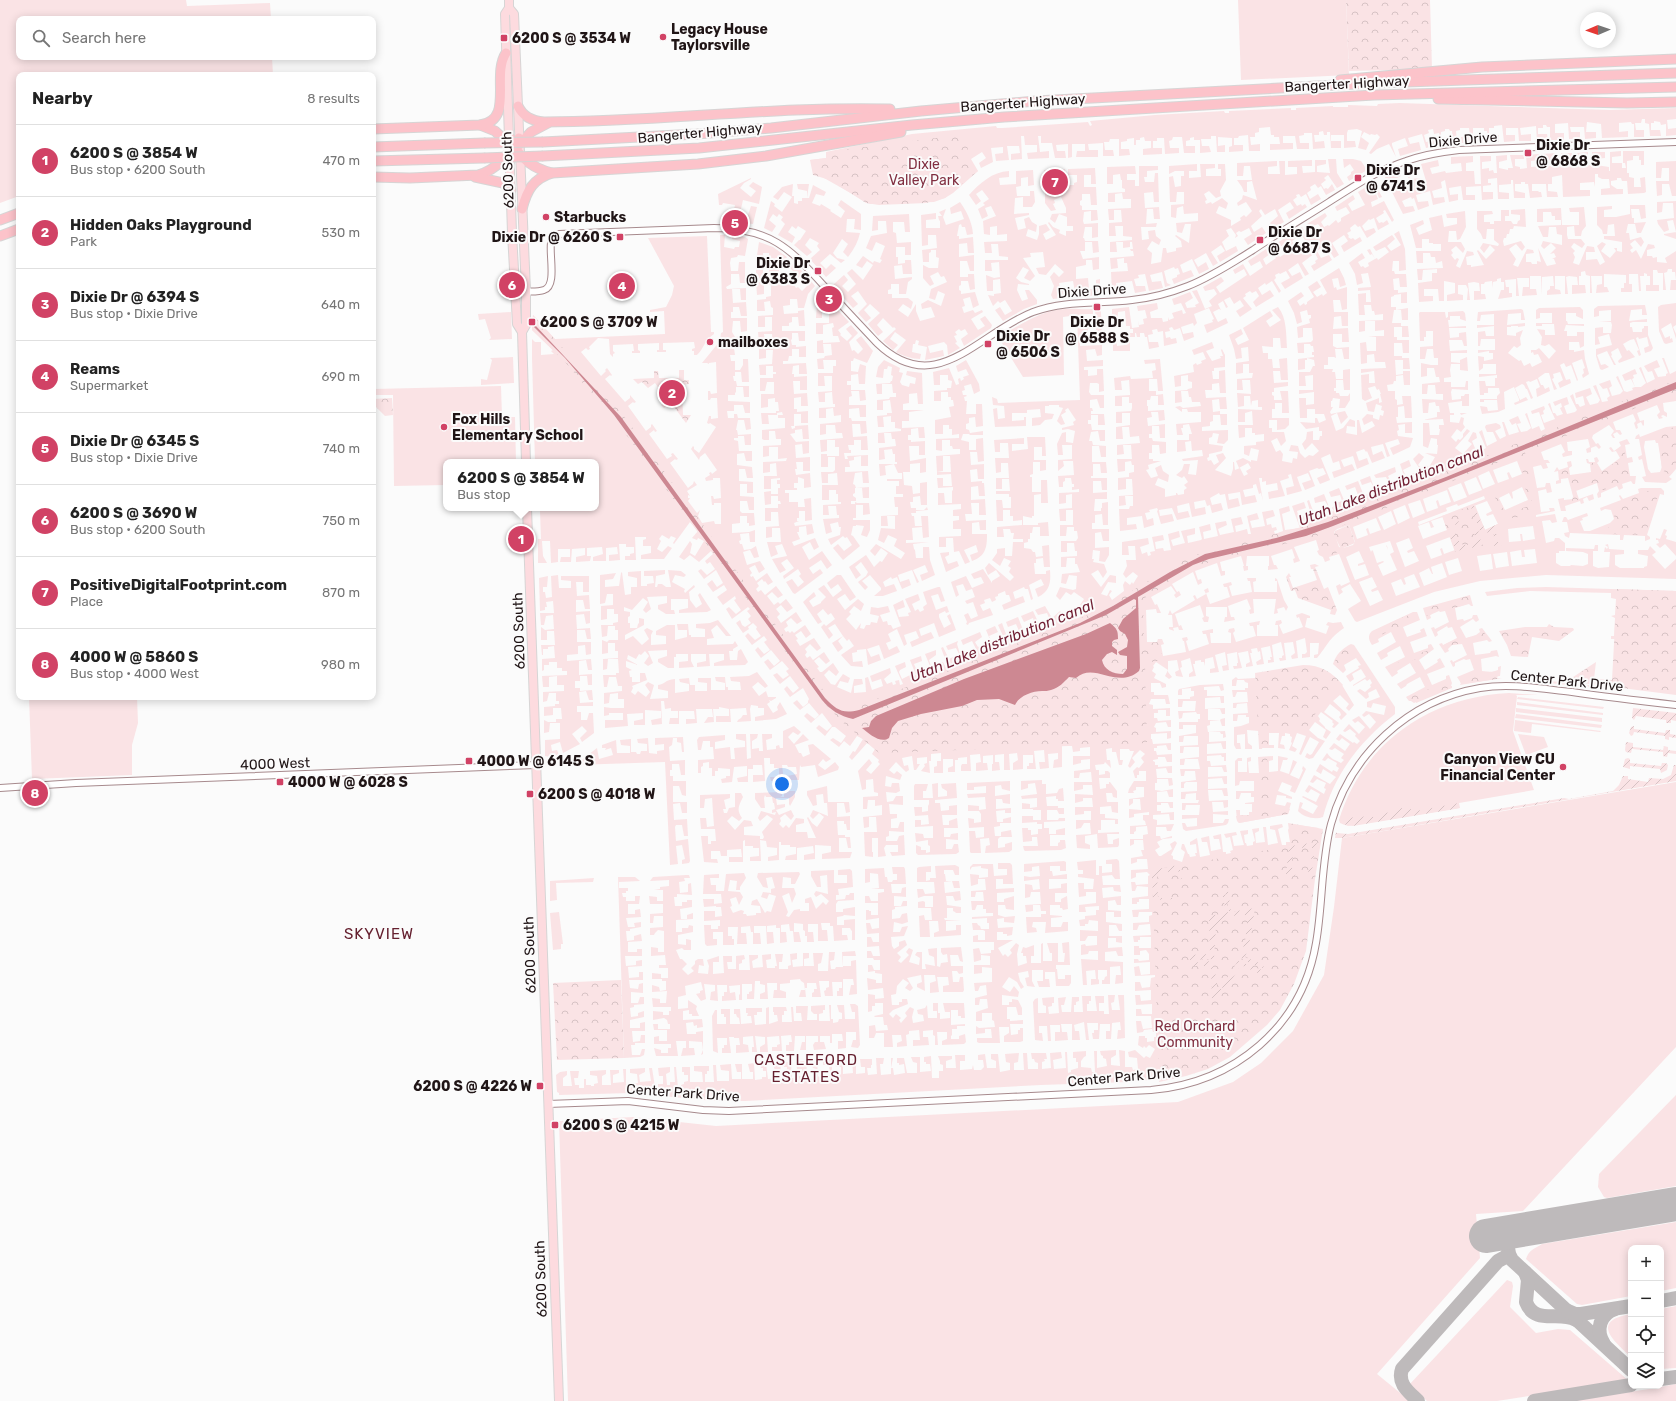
<!DOCTYPE html>
<meta charset="utf-8">
<style>
body{margin:0;font-family:Rubik,sans-serif;background:#f6f6f6;color:#222}
.controls{position:absolute;right:12px;bottom:12px;display:grid;overflow:hidden;border-radius:8px;box-shadow:0 2px 10px #0003}
.controls button{width:36px;height:36px;display:grid;place-items:center;padding:0;border:0;border-bottom:1px solid #e0e0e0;background:#fff;color:#222;font:20px sans-serif}
.compass{position:absolute;left:1580px;top:12px;width:36px;height:36px;border-radius:50%;background:#fff;box-shadow:0 2px 10px #0003;rotate:268deg}
.you{position:absolute;left:782px;top:784px;width:14px;height:14px;margin:-10px;border:3px solid #fff;border-radius:50%;background:#1a73e8;box-shadow:0 0 0 6px #1a73e833}
.badge{display:grid;place-items:center;width:26px;height:26px;border-radius:50%;background:#d14265;color:#fff;font-size:13px;font-weight:700}
.pin{position:absolute;translate:-50% -50%;border:2px solid #fff;box-shadow:0 1px 4px #0006}
.popup{position:absolute;left:443px;top:459px;width:156px;height:52px;box-sizing:border-box;display:grid;place-content:center;border-radius:8px;background:#fff;filter:drop-shadow(0 1px 3px #0005);font-size:13px;white-space:nowrap;color:#767676}
.popup b{font-size:15px;color:#222}
.popup::after{content:'';position:absolute;left:50%;top:100%;margin-left:-8px;border:8px solid transparent;border-top-color:#fff}
.list{margin:0;padding:0;list-style:none}
h2{display:flex;justify-content:space-between;align-items:center;height:52px;margin:0;padding:0 16px;font-size:17px}
h2 small{font-size:13px;font-weight:400;color:#767676}
.list li{display:grid;grid-template-columns:26px 1fr auto;gap:12px;align-items:center;box-sizing:border-box;height:72px;padding:0 16px;border-top:1px solid #e0e0e0}
.list b{display:block;font-size:15px;white-space:nowrap}
.list p{margin:0;font-size:13px;white-space:nowrap;color:#767676}
.list em{font-size:13px;font-style:normal;color:#767676}
.icon{flex:none;width:22px;height:22px;fill:none;stroke:currentColor;stroke-width:2;stroke-linecap:round;stroke-linejoin:round}
.map{position:relative;flex:none;width:1676px;height:1401px;overflow:hidden}
.search{position:absolute;background:#fff;box-shadow:0 2px 10px #0003;left:16px;top:16px;width:360px;height:44px;display:flex;align-items:center;gap:10px;box-sizing:border-box;padding:0 14px;border-radius:8px;color:#767676;font-size:15px}
.panel{position:absolute;background:#fff;box-shadow:0 2px 10px #0003;left:16px;top:72px;width:360px;height:628px;border-radius:8px}
.map>svg:first-child{display:block}
</style>
<div class="map">
<svg width="1676" height="1401" viewBox="0 0 1676 1401">
<defs>
<pattern id="park-crowns" width="20" height="18" patternUnits="userSpaceOnUse"><rect width="20" height="18" fill="#fae3e5"/><path d="M2 6a3 3 0 1 1 6 0M12 15a3 3 0 1 1 6 0" fill="none" stroke="#d6c2c4"/></pattern>
<pattern id="garden-furrows" width="10" height="10" patternUnits="userSpaceOnUse"><rect width="10" height="10" fill="#fae3e5"/><path d="M-1 1l2-2M0 10L10 0M9 11l2-2" fill="none" stroke="#d6c2c4"/></pattern>
</defs>
<rect width="100%" height="100%" fill="#fbfbfb"/>
<g fill="#fae3e5" fill-rule="evenodd">
<polygon points="0,0 186,0 187,6 270,3 271,19 19,19 19,57 272,57 273,75 19,75 19,196 0,203"/>
<polygon points="1238,0 1346,0 1349,75 1241,80"/>
<polygon points="1400,103 1610,110 1676,108 1676,119 1667,120 1668,129 1676,128 1676,135 1666,136 1666,124 1661,125 1660,122 1654,121 1654,123 1651,123 1651,130 1660,130 1661,136 1650,136 1649,124 1645,123 1645,119 1642,119 1641,123 1635,123 1636,130 1644,130 1644,137 1634,137 1634,124 1632,124 1631,122 1619,123 1619,132 1628,131 1628,137 1602,138 1601,124 1587,122 1586,132 1596,132 1596,138 1585,139 1584,127 1570,127 1571,132 1580,132 1580,139 1569,139 1568,123 1555,124 1555,133 1564,133 1564,140 1550,140 1550,127 1547,127 1546,125 1543,125 1543,128 1538,128 1538,134 1547,134 1548,140 1537,141 1536,126 1520,128 1521,135 1531,134 1531,141 1519,141 1518,128 1506,128 1506,135 1515,135 1515,141 1504,142 1502,125 1494,126 1494,128 1489,128 1489,135 1499,135 1499,142 1488,142 1487,131 1484,131 1484,128 1473,128 1473,136 1481,136 1481,143 1461,143 1461,137 1470,136 1469,128 1460,128 1460,130 1456,131 1457,144 1453,144 1452,131 1450,131 1449,129 1445,129 1445,131 1441,132 1441,138 1450,137 1451,144 1441,145 1439,133 1434,134 1433,129 1428,130 1429,133 1424,135 1426,142 1435,140 1436,146 1426,148 1422,134 1408,138 1410,144 1419,142 1421,150 1400,156 1398,149 1408,146 1405,138 1392,143 1392,145 1396,157 1389,144 1377,149 1371,154 1369,153 1380,137 1377,134 1375,135 1371,134 1370,135 1364,132 1361,137 1369,143 1366,150 1358,148 1362,131 1357,129 1348,130 1347,133 1347,141 1355,141 1356,147 1344,148 1344,135 1331,135 1331,141 1341,141 1341,148 1331,148 1330,132 1327,132 1327,135 1324,135 1323,131 1319,132 1319,135 1314,135 1315,142 1324,141 1325,148 1313,149 1312,133 1304,133 1304,135 1299,136 1300,143 1309,143 1309,149 1297,149 1295,136 1283,136 1283,143 1293,143 1293,149 1270,150 1270,144 1280,144 1279,137 1274,137 1274,135 1271,135 1270,127 1259,128 1259,132 1255,133 1255,137 1250,137 1251,145 1260,144 1260,151 1249,151 1248,135 1239,136 1238,138 1234,138 1234,145 1243,145 1243,151 1229,152 1229,147 1232,146 1232,138 1218,137 1218,146 1225,145 1225,152 1217,152 1216,136 1211,136 1211,139 1201,139 1202,146 1209,146 1211,152 1200,153 1200,140 1194,140 1194,137 1190,138 1190,140 1186,141 1186,146 1195,146 1195,153 1184,153 1182,137 1173,137 1172,140 1169,141 1170,148 1179,148 1179,153 1165,154 1164,138 1157,138 1157,141 1153,141 1153,148 1162,148 1162,154 1143,155 1143,149 1151,148 1151,141 1145,141 1144,137 1140,138 1140,140 1136,140 1136,145 1134,145 1134,138 1127,139 1127,141 1121,142 1121,149 1129,149 1130,155 1119,156 1119,139 1110,139 1109,142 1104,142 1105,150 1113,150 1114,156 1103,156 1103,143 1088,144 1089,150 1098,150 1098,157 1076,157 1077,151 1085,151 1085,144 1072,144 1072,157 1068,158 1068,144 1056,145 1057,151 1065,151 1066,158 1055,158 1052,143 1041,143 1041,136 1038,136 1040,152 1049,151 1049,158 1028,159 1027,153 1037,152 1037,145 1025,145 1024,136 1021,136 1022,159 1011,160 1011,154 1020,153 1019,146 1007,146 1009,160 996,161 995,154 1003,153 1003,147 991,148 993,162 981,168 979,163 986,158 982,152 971,159 978,171 953,193 945,198 934,202 870,204 824,178 810,160 826,158 826,152 912,134 996,126 997,128 1002,128 1088,122 1090,126 1092,125 1090,121 1155,115 1224,111 1225,113 1229,113 1229,111 1291,108 1291,110 1296,110 1296,108 1333,106 1333,107 1348,107 1348,105 1377,106 1378,104"/>
<polygon points="1621,151 1621,156 1612,157 1612,163 1622,163 1622,168 1626,168 1625,163 1623,163 1623,151 1644,151 1644,165 1641,165 1641,160 1639,160 1639,156 1633,156 1633,160 1627,161 1627,173 1629,173 1629,177 1634,178 1634,187 1641,187 1640,178 1645,177 1646,192 1644,193 1628,194 1627,181 1622,181 1621,178 1617,178 1617,180 1611,181 1611,185 1617,189 1623,189 1623,194 1601,195 1601,189 1610,188 1609,179 1602,179 1598,177 1598,174 1595,174 1595,187 1594,182 1580,183 1580,190 1590,190 1590,196 1563,197 1562,175 1552,177 1552,184 1548,184 1548,191 1557,192 1558,197 1547,197 1546,184 1532,184 1532,191 1538,191 1539,192 1541,192 1542,197 1530,198 1528,184 1525,184 1525,182 1521,182 1521,184 1515,184 1515,191 1525,193 1525,198 1514,198 1513,180 1511,180 1511,184 1499,185 1499,192 1509,193 1509,199 1498,199 1497,178 1488,179 1488,183 1491,183 1491,185 1483,186 1483,192 1493,192 1493,199 1482,200 1481,186 1466,187 1466,195 1475,195 1475,200 1463,200 1461,186 1449,188 1450,195 1458,194 1458,200 1449,202 1445,180 1441,182 1442,188 1432,191 1434,198 1444,197 1445,202 1433,205 1430,191 1416,195 1418,202 1428,201 1429,206 1418,210 1414,198 1412,199 1411,197 1402,201 1405,207 1413,206 1415,211 1403,214 1385,178 1386,176 1398,171 1401,176 1393,180 1395,184 1403,181 1405,184 1410,181 1404,169 1416,165 1417,169 1409,173 1410,179 1421,178 1423,182 1426,181 1421,164 1438,160 1439,166 1430,168 1432,174 1445,171 1446,173 1462,171 1461,163 1451,164 1451,157 1473,156 1473,162 1466,163 1466,171 1474,171 1475,184 1481,184 1480,156 1491,156 1491,161 1482,162 1482,169 1489,168 1489,171 1493,170 1494,173 1497,173 1496,156 1507,155 1507,160 1499,162 1499,168 1508,170 1508,168 1513,168 1510,155 1524,155 1524,159 1515,159 1515,166 1520,167 1520,169 1527,168 1526,155 1539,154 1540,160 1531,161 1531,167 1545,166 1545,160 1542,160 1542,154 1556,153 1557,159 1547,160 1547,166 1561,166 1561,153 1572,153 1572,158 1563,159 1564,166 1578,164 1577,153 1588,152 1588,158 1579,159 1580,166 1592,165 1592,152 1605,152 1605,158 1595,159 1596,165 1609,167 1609,171 1610,171 1610,152"/>
<polygon points="1328,159 1336,159 1337,173 1344,184 1337,188 1328,175 1324,178 1326,180 1321,184 1324,189 1326,188 1328,189 1332,184 1335,190 1326,195 1321,186 1318,188 1315,184 1310,187 1311,190 1307,193 1310,199 1318,194 1321,199 1311,205 1306,194 1301,197 1299,194 1296,195 1297,197 1293,200 1297,206 1301,204 1302,206 1305,204 1307,207 1289,219 1286,213 1294,208 1290,202 1278,210 1284,222 1274,228 1270,223 1278,216 1275,209 1265,215 1261,209 1259,211 1262,216 1251,226 1254,232 1262,227 1266,233 1248,245 1244,239 1252,234 1249,228 1241,232 1239,231 1236,233 1238,236 1235,238 1236,235 1231,228 1226,230 1229,236 1222,242 1226,251 1236,246 1238,251 1220,262 1217,256 1225,251 1221,245 1211,252 1218,263 1213,266 1206,253 1194,260 1198,267 1206,262 1209,269 1199,274 1192,259 1180,265 1183,273 1191,270 1194,276 1174,284 1172,279 1177,277 1177,275 1180,274 1178,268 1175,269 1174,267 1164,271 1167,283 1171,285 1165,287 1162,272 1150,275 1152,282 1161,281 1163,288 1149,291 1145,274 1138,275 1139,278 1134,279 1136,286 1145,286 1146,291 1135,293 1132,281 1116,283 1117,289 1126,288 1127,294 1112,294 1111,272 1128,271 1127,263 1124,263 1124,258 1117,259 1118,268 1111,269 1110,258 1134,256 1133,251 1131,251 1130,249 1133,249 1132,242 1130,242 1130,247 1123,248 1123,242 1116,242 1117,252 1110,252 1110,242 1132,240 1132,237 1123,236 1123,226 1115,226 1116,236 1109,236 1109,223 1122,222 1121,210 1114,210 1114,220 1109,220 1108,209 1131,208 1131,199 1123,199 1122,193 1115,194 1115,202 1108,202 1108,193 1125,192 1125,189 1122,188 1122,180 1121,180 1120,174 1113,175 1113,184 1107,184 1107,167 1135,166 1136,174 1127,174 1127,180 1135,180 1135,186 1139,186 1139,166 1158,166 1158,170 1147,171 1147,177 1144,177 1145,182 1154,182 1155,173 1158,173 1159,202 1154,202 1153,192 1144,193 1145,208 1159,207 1160,219 1154,219 1153,209 1147,209 1146,224 1157,223 1156,227 1141,227 1142,240 1149,239 1148,231 1155,230 1156,236 1161,240 1159,245 1152,241 1147,249 1152,253 1151,264 1161,262 1163,248 1166,248 1167,253 1176,251 1176,248 1182,247 1181,241 1175,236 1176,235 1189,243 1191,224 1185,224 1182,233 1177,232 1176,223 1198,221 1198,213 1184,214 1183,206 1177,208 1176,218 1171,217 1171,205 1184,204 1184,192 1177,192 1176,202 1170,202 1169,177 1173,176 1175,187 1181,186 1181,176 1184,176 1184,171 1175,171 1169,174 1169,166 1197,164 1197,171 1189,171 1189,178 1201,177 1200,164 1215,164 1215,168 1206,169 1206,176 1221,176 1221,169 1218,169 1218,164 1225,164 1226,180 1220,191 1221,196 1216,198 1209,191 1204,194 1207,200 1205,201 1206,204 1211,202 1212,204 1222,198 1228,203 1226,209 1219,206 1216,213 1231,220 1231,226 1241,220 1240,218 1244,215 1246,217 1252,211 1246,202 1238,206 1237,203 1242,199 1243,195 1257,200 1252,181 1247,182 1247,192 1244,192 1242,187 1237,180 1252,180 1250,166 1244,166 1243,176 1237,176 1237,163 1277,161 1277,166 1268,167 1268,174 1280,174 1279,161 1285,161 1285,175 1297,174 1297,167 1288,167 1288,161 1312,160 1312,166 1302,166 1303,173 1315,172 1315,160 1326,160 1326,164 1317,166 1317,172 1330,173"/>
<polygon points="1343,159 1353,159 1361,161 1367,170 1349,181 1347,177 1351,174 1351,172 1354,170 1350,164 1344,168"/>
<polygon points="1676,161 1676,196 1672,196 1669,184 1662,184 1662,195 1657,196 1656,181 1669,181 1669,168 1662,168 1661,178 1656,178 1656,162"/>
<path d="M1095 168 1096 184H1091V175H1084V187H1096L1097 205H1091L1090 194H1082V200L1080 201V205L1082 206V210H1097L1098 220 1091 221V211L1084 212 1083 221 1084 224 1098 223V237L1092 238V227H1085L1083 238H1084L1085 241H1098L1099 252 1093 253 1092 242H1085V251H1080L1083 259 1099 257V269L1093 270 1092 260H1086V265L1076 267V279L1088 278 1089 289H1096V280L1100 279V295L1076 297 1073 281 1059 283 1060 290 1069 289 1070 297 1053 299 1051 295 1054 286 1050 277 1054 272 1059 277 1064 272 1055 264 1046 275 1039 274 1036 268 1045 267 1043 252 1030 253 1031 257 1023 258 1035 276 1030 281 1024 278 1029 270 1023 267 1016 278 1021 282 1029 284V285L1018 284 1017 290 1022 301 1028 299 1025 290H1029L1037 300V304L1024 309 1003 321 995 310 1000 307 1005 315 1012 311 1005 300 1000 303 998 301 993 306 988 295 994 296V294L1001 293 1000 279 993 280V291H987L986 275 994 278 1000 277 999 262 991 263 992 271H985V260H1008V257L999 256 998 244H991L992 253H985L984 242 1007 241V234L997 235V226L990 227V235L984 234 983 221 996 216 991 206 985 208 988 216 982 219 978 209 985 205 983 203 989 199 982 190 976 194 981 201 976 205 969 195C980 183 992 172 1009 171V177L999 178 1000 185 1016 184V171L1033 170 1034 185 1028 186V177L1021 178V186L1016 187 1017 196H1030V191H1034L1035 202 1032 207H1023V197L1015 198 1014 214 1029 213V215L1015 218 1018 230 1026 228 1024 219 1029 217 1032 222 1037 225 1036 232 1028 229 1026 236 1037 240 1039 234V226L1046 224 1050 230 1043 234 1046 240 1056 235 1048 223 1049 222 1053 227 1060 230 1059 233 1066 236V231H1073V226H1067V217L1059 214 1055 223 1050 219 1052 214 1066 213V208L1061 197 1054 200 1055 203 1053 204 1056 210 1051 211 1045 203V190H1049L1050 194 1059 193 1058 186H1061L1060 176 1049 177 1050 186 1045 187 1044 170 1065 169 1066 185H1074V183L1077 182V175H1068V169Z"/>
<polygon points="751,178 751,179 744,183 740,188 751,197 756,191 749,186 753,182 762,187 759,204 743,200 740,213 748,215 751,206 757,207 753,224 724,221 725,212 733,214 735,205 723,203 722,205 719,205 718,194"/>
<polygon points="1374,182 1382,197 1379,198 1377,193 1376,194 1378,199 1371,202 1372,207 1384,201 1394,220 1392,222 1385,210 1383,211 1384,213 1376,218 1379,223 1382,222 1383,223 1387,220 1389,224 1378,230 1374,218 1370,220 1369,219 1362,226 1365,231 1374,228 1376,232 1367,238 1360,226 1358,227 1355,224 1350,228 1351,231 1347,233 1349,236 1348,237 1351,239 1353,238 1355,240 1360,237 1362,241 1344,252 1341,246 1348,241 1344,235 1332,243 1339,255 1334,258 1326,245 1317,251 1321,258 1329,255 1332,260 1314,271 1311,266 1316,263 1315,261 1318,259 1315,253 1302,263 1309,274 1305,276 1298,263 1288,270 1292,276 1300,272 1303,278 1285,289 1281,283 1290,278 1286,271 1280,274 1279,273 1275,275 1276,278 1274,280 1281,291 1279,293 1272,281 1266,285 1265,283 1258,288 1262,295 1270,290 1274,296 1256,307 1253,302 1259,296 1256,291 1252,293 1250,291 1245,294 1246,296 1243,298 1252,309 1240,317 1236,311 1244,306 1240,300 1234,304 1230,297 1224,300 1228,307 1226,308 1223,301 1218,304 1221,310 1219,309 1213,312 1218,322 1226,318 1228,323 1207,333 1204,325 1213,322 1212,320 1214,319 1209,308 1194,314 1197,323 1194,326 1193,323 1181,327 1183,334 1193,332 1194,337 1184,341 1180,328 1174,330 1172,327 1169,328 1170,331 1165,332 1166,338 1170,337 1171,339 1176,338 1177,343 1164,346 1163,331 1158,332 1157,329 1152,330 1153,334 1148,335 1149,342 1158,342 1159,347 1149,349 1147,337 1145,337 1144,333 1140,333 1140,337 1137,337 1136,333 1135,333 1135,337 1130,337 1130,351 1113,351 1113,337 1116,337 1117,346 1125,345 1125,338 1129,337 1129,333 1133,333 1133,329 1130,329 1130,326 1126,326 1125,311 1118,312 1117,323 1112,323 1112,309 1129,307 1132,328 1139,327 1138,320 1139,325 1144,324 1143,319 1147,318 1145,310 1138,311 1137,306 1157,303 1158,309 1150,312 1151,318 1162,318 1163,322 1168,321 1168,317 1169,320 1174,318 1172,313 1182,310 1183,314 1186,313 1181,303 1174,305 1172,299 1190,292 1193,298 1185,303 1187,308 1196,307 1195,305 1199,303 1192,291 1197,290 1205,309 1212,306 1209,301 1217,294 1214,289 1205,291 1203,287 1221,277 1224,281 1216,287 1220,293 1247,275 1244,269 1235,274 1233,270 1243,264 1250,276 1263,267 1260,261 1251,266 1248,261 1266,249 1270,254 1263,259 1266,265 1276,258 1269,248 1273,246 1280,257 1292,249 1289,243 1279,247 1277,243 1296,231 1299,236 1292,241 1296,247 1305,240 1298,229 1302,227 1310,239 1311,238 1322,229 1318,224 1309,228 1307,224 1325,213 1327,216 1321,222 1324,227 1328,225 1329,226 1336,220 1338,223 1341,221 1341,218 1350,213 1346,207 1337,211 1335,207 1353,195 1355,199 1348,204 1352,211 1365,205 1358,192"/>
<path d="M793 184 792 196H794V203L798 204V201H802V198H807V191L798 189 797 184H809L807 198H809L813 185 826 192 824 196 816 194 812 203 820 206 821 204 831 210 830 211 841 218 845 211 838 205 841 200 861 214V230L854 229 855 219H847L846 232 860 233C858 242 854 249 848 257L843 252 848 244 842 239 833 253 837 258 845 260 841 263 830 254 820 263 826 269 831 264 836 268 826 277 810 259 820 250 817 246 819 243 810 238 805 245 812 252 807 256 794 245 799 240H800L806 231 798 226 796 229 792 226 788 232 795 237 792 243 778 235 785 224 781 220 783 217 779 214 777 217 773 214 769 220 776 226 772 232 764 228 771 201 775 204 774 206 782 212 792 197 784 192 778 200 773 197 782 187Z"/>
<polygon points="1676,201 1676,239 1664,235 1664,234 1676,232 1673,220 1667,221 1669,230 1664,232 1658,224 1657,220 1674,218 1673,203 1663,203 1662,212 1657,213 1657,202"/>
<path d="M960 202C967 212 972 222 973 234L967 235 965 227H962L961 224 959 225 957 236H959V239L973 237 974 253H968L967 243 959 244V257L974 255V271H970L967 261H960V277H968V274H974L975 289 970 290 968 281H961V285L959 286V290L961 291V294L975 292 979 305 973 308 970 297 963 299 965 306 962 307 964 313 973 310 975 313 982 310 983 312 971 319 978 330 985 326 980 319 985 316 992 325 991 328 964 346 961 339 968 334 965 329 961 331 959 329 955 332 957 335 954 336 957 342 955 343 960 348 948 355 947 345 944 342 928 346 930 353 943 350 944 356 925 360 927 347 918 345 919 341 916 340 915 344H913L912 352 921 354 920 359C912 359 903 356 896 352L906 340 895 332 890 339 898 345 893 350 883 341 896 329 894 327 893 328 883 318 877 325 883 332 878 336 868 324 880 313 870 304 864 310 871 318 866 322 858 313 867 304 858 291 851 296 858 304 853 308 833 286 834 284 844 275 848 280 842 286 848 292 856 284 847 273 852 269 863 280 873 265 867 261 862 268 856 265 863 256 873 263 874 261 880 263 882 260 880 259 885 246 876 242 872 251 866 248 871 236 887 233 886 221H878V230L872 231 873 216 909 214 910 232H905L904 222H893V232L896 233 897 243 911 242V255H905V247H896V257H898V264L905 263V260H911L912 274H903L902 265 894 266 895 279 912 277V279L908 282 906 294H899V284H891V289L888 290V294H892V298H908L913 302 911 309 903 304 898 310 908 317 916 304V311L920 321 935 317 931 307 922 309 921 304 928 300 941 306 945 294 938 291 935 300 929 298 931 289 947 282 944 276 941 277 938 272 930 276 934 284 930 286 923 278V265L929 268H938L939 258 936 257V250H931V252L929 253V262H923L922 250 937 248 936 235H928V245L922 246 921 215 936 213V219L926 220V228H940V221L939 220 938 216H942L939 212 946 209 943 217 946 225 964 219 961 211 951 214 950 208Z"/>
<polygon points="1630,205 1645,205 1646,218 1641,219 1639,209 1631,209 1632,218 1634,218 1634,223 1646,222 1641,233 1637,233 1635,224 1628,224 1626,233 1629,233 1630,240 1641,237 1644,242 1641,247 1635,240 1630,244 1633,248 1630,250 1632,253 1636,250 1641,259 1648,244 1654,245 1655,248 1647,250 1647,256 1652,256 1653,258 1657,257 1657,262 1667,263 1665,258 1676,251 1676,290 1670,290 1671,280 1676,280 1675,272 1672,272 1672,269 1668,269 1667,272 1664,273 1666,290 1663,290 1663,273 1658,273 1657,270 1653,270 1653,285 1659,285 1659,291 1646,291 1646,285 1650,285 1650,276 1647,276 1647,274 1644,273 1644,276 1640,276 1641,291 1639,291 1638,274 1629,274 1629,284 1632,284 1632,292 1621,292 1621,288 1624,288 1624,283 1626,283 1626,275 1604,274 1604,287 1607,287 1609,292 1596,293 1597,285 1602,284 1602,276 1591,276 1592,293 1590,293 1590,276 1586,275 1585,271 1581,272 1581,276 1579,276 1579,285 1585,285 1586,293 1572,294 1572,285 1578,285 1577,277 1569,276 1566,277 1568,294 1565,294 1565,276 1555,276 1555,289 1560,290 1561,294 1547,295 1547,291 1550,289 1550,286 1554,286 1553,276 1542,277 1542,295 1541,276 1530,276 1530,289 1536,289 1537,295 1522,296 1523,287 1529,287 1529,278 1517,278 1519,296 1516,296 1516,279 1505,280 1506,287 1509,287 1509,293 1512,293 1512,297 1498,299 1501,290 1504,290 1504,282 1501,282 1501,278 1497,279 1497,281 1493,282 1493,288 1492,281 1485,282 1484,284 1481,284 1481,294 1485,294 1486,299 1474,300 1474,291 1480,291 1479,283 1474,282 1468,283 1470,300 1467,300 1468,289 1466,285 1458,285 1458,294 1463,295 1463,300 1447,301 1447,295 1455,293 1455,283 1444,281 1444,301 1439,301 1438,289 1424,289 1424,296 1433,296 1433,301 1419,302 1418,283 1432,281 1432,273 1437,273 1437,269 1423,270 1422,280 1418,280 1417,269 1443,268 1442,261 1436,263 1435,257 1431,257 1430,253 1423,253 1423,263 1417,263 1416,251 1441,251 1441,244 1433,244 1433,243 1429,243 1429,239 1422,239 1422,248 1416,248 1410,225 1423,220 1424,224 1416,228 1419,235 1432,230 1429,218 1442,215 1444,227 1457,224 1457,218 1447,218 1446,214 1465,211 1466,227 1460,239 1457,240 1456,231 1449,231 1448,242 1461,242 1465,249 1463,253 1456,246 1451,250 1453,253 1451,255 1455,260 1457,258 1459,259 1456,266 1460,268 1467,251 1473,252 1474,255 1466,257 1467,265 1471,265 1471,267 1484,265 1477,251 1478,250 1486,259 1495,250 1490,245 1484,253 1480,248 1483,243 1498,246 1499,244 1494,240 1494,229 1487,229 1486,239 1483,239 1481,234 1477,229 1477,211 1492,211 1493,214 1484,215 1484,222 1490,222 1490,224 1494,224 1494,221 1501,221 1501,210 1509,210 1509,216 1505,216 1505,221 1511,221 1513,224 1517,224 1518,221 1520,220 1520,215 1511,214 1511,210 1525,209 1526,227 1514,226 1513,229 1510,229 1509,234 1507,234 1506,238 1504,238 1503,241 1504,246 1521,241 1525,247 1522,251 1516,244 1509,249 1516,259 1513,265 1518,267 1527,249 1533,250 1534,253 1526,254 1526,262 1531,262 1532,264 1537,264 1537,261 1541,262 1538,248 1547,266 1556,264 1554,259 1552,259 1556,257 1554,253 1550,254 1556,248 1551,243 1544,249 1541,246 1543,241 1562,245 1562,235 1557,234 1556,227 1549,227 1548,237 1543,237 1538,226 1561,225 1561,220 1555,220 1555,216 1552,216 1551,212 1543,212 1543,222 1537,222 1537,209 1561,208 1562,225 1579,225 1579,212 1570,212 1569,208 1584,207 1586,226 1582,231 1581,236 1575,236 1574,226 1567,227 1567,235 1568,239 1581,239 1585,244 1582,248 1574,243 1571,247 1575,251 1573,253 1575,257 1573,263 1579,265 1587,246 1594,247 1595,252 1586,252 1586,260 1597,259 1600,265 1605,262 1597,246 1602,242 1606,244 1601,251 1610,258 1616,251 1614,248 1617,248 1617,251 1622,252 1622,242 1604,239 1604,236 1615,236 1614,224 1608,225 1607,234 1603,234 1602,230 1597,225 1597,207 1612,206 1612,209 1604,210 1604,217 1616,217 1630,214"/>
<path d="M1399 231 1405 249 1406 270 1399 271V261H1393L1392 271H1394L1395 274H1406L1407 287H1400L1399 278 1393 279 1394 290H1398V293L1407 292V303H1401V294L1394 295V296L1391 297V307H1396V310L1408 308V320H1402L1401 310H1394L1392 323H1401V326H1408L1409 337H1402V327H1394V337H1397V340H1409V353H1403L1402 343H1394V356H1402V358H1409L1410 369H1403V360H1395L1396 375 1403 374V371H1410V385H1404L1403 375 1396 376V381H1394L1393 384 1387 385 1388 391H1395V399L1397 400V405L1403 404 1402 396H1411L1412 418H1405L1404 406 1398 407V417H1396L1397 423 1412 422V433H1405V424L1398 425 1399 430 1397 431 1398 436 1413 438 1410 447 1393 455 1390 448 1400 444 1398 439 1385 443 1390 456 1387 457 1383 444 1371 447 1373 455 1382 451 1385 458 1372 463 1367 451 1366 452 1364 449 1356 452 1359 461 1367 458 1369 464 1357 469 1353 456 1341 460 1344 467 1352 464 1355 470 1334 478 1332 472 1341 469 1339 461 1333 463 1330 454 1321 458 1330 480 1320 484 1317 478 1326 474 1323 468 1319 469 1317 468 1309 471 1315 486 1305 490 1302 483 1311 480 1308 473 1297 477 1302 491 1287 495 1286 488 1294 486 1291 474 1288 475 1289 478 1280 481 1285 496 1269 499 1268 492 1278 490 1277 483 1266 485V481L1262 482V478H1259L1263 501 1261 493 1259 494 1256 484 1253 485V488L1243 490 1245 497 1255 495 1257 502 1242 505 1240 492 1228 494 1229 500 1238 498 1240 506 1228 509 1225 494 1220 495 1219 493 1210 498 1212 505 1221 503 1223 510 1212 513 1210 505 1207 506 1205 500 1194 502 1195 509 1205 507 1206 514 1192 517 1189 503 1177 506 1178 513 1188 511 1190 517 1177 520 1172 508 1159 510 1160 516 1172 514 1174 521 1161 524 1157 511 1158 510 1157 508 1149 510 1150 512 1145 513 1147 520 1153 518 1154 525 1144 528 1142 516 1127 518V525L1136 524 1137 529 1120 531 1119 509H1129L1130 506H1133V496H1125L1126 505 1119 506V496L1133 495 1132 479H1126V489L1118 490V478L1129 477V473L1134 472V465H1132L1131 461 1125 462V471L1118 472 1117 459H1132L1131 445H1123L1124 454 1117 455V445L1140 443 1139 436 1130 437 1129 427H1122L1123 439H1116V427L1130 425V413H1122V423H1116V412L1131 411 1132 408V403H1129V397H1122V406H1115V396L1130 395V393L1129 380 1121 381 1122 390H1115L1114 378 1130 376 1131 379 1153 378 1152 371 1156 370 1155 363 1145 364 1144 360 1160 359 1163 391H1158L1157 379H1149V391H1156V395L1163 394 1164 405H1158V396H1151L1150 400H1147V406H1148V411L1164 410 1165 420 1159 421 1158 412H1151L1152 417 1147 418 1148 426 1165 424V438H1160L1159 426H1152V434H1149V438H1152L1153 441 1166 442V453L1160 454 1159 445H1152V453H1149V459H1153V461H1161L1148 465 1149 469 1146 470 1151 478 1158 476 1155 468 1161 465 1163 471 1169 475 1168 482 1158 478 1155 485 1165 489V497L1176 495V493H1177L1178 495 1184 494V490L1187 488 1184 485 1188 482 1184 476 1182 478 1176 475 1182 470 1184 464H1190L1188 474 1196 475 1198 460 1183 461 1182 459 1203 456 1202 450 1192 451 1191 441 1185 442 1186 451 1177 452V440H1189V434H1192L1189 424 1183 425V428H1181L1183 435H1177L1176 424 1201 422V412H1188L1187 409H1182V412L1175 407 1180 406 1183 408 1201 406 1200 402H1192L1191 397H1189L1188 391H1181L1182 402 1175 403V391L1187 390 1188 389 1192 388V382L1188 381V375L1181 376V386L1175 387 1174 376 1194 372 1193 365 1196 363 1197 365 1202 363 1201 361 1206 359 1203 352 1194 355 1192 350 1212 342 1214 348 1206 351 1212 361 1221 358 1220 356H1223L1221 350 1222 349 1225 355V367L1214 368V371H1212L1213 379H1219V371L1225 370 1226 393H1220L1219 383 1212 384V390H1205L1206 398 1226 397 1227 409H1220L1219 399 1212 400 1213 412 1220 411V414H1227V425H1221L1220 415H1213V421L1210 422V426L1202 427V431L1228 430V440L1224 444 1217 443 1219 434 1213 433 1212 437 1209 438V444L1223 446 1222 451 1209 454V457L1207 458 1208 461 1211 460 1214 465 1219 462 1216 455 1223 453 1226 458 1215 470 1231 476 1233 469V462H1234L1235 470 1240 468 1244 476 1248 474 1246 471 1251 468 1248 463 1239 468 1236 461 1243 458 1251 462V460L1257 461 1259 450 1251 448 1249 456 1244 454V446L1256 445V442L1264 441V434L1255 435V433H1252V428H1245V437L1239 438 1238 425H1253L1252 411 1245 413V422H1238V409C1246 409 1254 410 1262 410V407H1258V400L1252 401 1251 406 1250 396H1244V406L1238 407 1237 393 1251 394 1250 380H1242L1243 390H1237V379L1252 378 1253 373H1249V364H1243V373L1236 374V363L1249 361 1248 347 1241 348 1242 358 1236 359 1234 349 1229 335 1241 329 1243 334 1235 339 1238 345 1249 340 1243 328 1270 311 1273 316 1266 321 1270 327 1281 320 1272 310 1278 307C1287 318 1286 334 1287 348H1281L1280 338H1273V347L1262 346 1263 353H1268V359H1272L1273 368H1280L1279 359 1287 358 1288 380H1281L1280 371H1273L1274 383 1288 382V386L1274 388V392H1272V395L1274 396V400H1282L1280 391H1288L1289 413H1282V403H1275V409H1272V418H1289V425L1285 429 1277 430V420H1269V428H1272V432H1284L1286 441 1281 446 1277 438 1271 441 1276 452 1280 450 1283 454 1282 461 1292 463 1293 458 1297 459 1298 452 1289 451 1291 445 1298 446 1300 453 1305 458 1309 455 1313 456 1319 451 1312 443 1305 450 1302 444 1306 439 1307 432 1313 431V440H1319L1320 436H1322V431H1319V427L1306 429 1300 422 1315 423V418H1317L1319 423 1326 420 1324 414H1315V409H1307V418H1300L1299 398H1306V405L1314 404V392L1299 394V390H1313V375L1305 376 1306 386H1299V372H1310L1313 366H1315L1314 360 1307 358V360H1305V369L1298 370V359L1314 357V355H1312V352H1314L1313 346H1311L1310 344H1304V353H1298L1297 343 1311 342 1313 340 1312 328H1303V337L1298 338 1297 327 1310 323 1309 319 1311 318V315H1308L1307 310 1300 312 1302 322 1297 324 1294 313 1288 301 1301 292 1304 296 1297 301 1300 306 1304 303 1305 305 1307 304V302L1314 297 1308 287 1317 281 1321 287 1313 292 1317 297 1322 294 1323 296 1327 293 1320 280 1339 268 1344 278 1346 285 1340 287 1338 278 1332 279 1334 288 1336 287 1337 290 1347 287V309L1342 310 1340 300H1333L1334 312H1348V326H1342L1341 316 1334 317 1333 329 1348 328 1349 342H1342V334H1333V346L1337 348 1349 347V359H1344L1342 349H1335L1336 358 1334 357H1328V365H1324V369H1333L1332 372H1335L1336 379H1343V370L1350 369V390H1344L1343 380H1336V388H1334V391H1336V393H1339L1340 396H1348L1350 393V400L1345 408H1339L1340 399 1333 398 1332 401H1331V407H1333L1330 412 1331 414 1345 411 1348 417 1341 424 1337 413 1331 416 1336 431 1343 428 1350 419 1355 421V427L1347 426 1346 433 1357 435V420H1359L1362 433 1375 426 1372 421 1364 425 1362 419 1367 414 1373 415V418L1379 420 1380 415 1383 416 1384 411 1381 410 1382 406 1376 404 1374 412 1368 411 1366 403 1379 398V403L1382 402 1380 394H1381L1379 389 1377 390 1375 386 1368 388 1372 398 1365 401 1362 399 1361 375 1369 374V383H1375L1374 371 1361 373V369L1386 368 1385 362H1375L1374 354 1367 355V363L1361 364 1360 343 1366 342 1367 351H1376V337L1368 336H1384V330L1375 331V321H1365V331L1359 332V321L1383 320V314L1375 315 1374 311H1372L1371 305H1364L1365 315H1359L1358 294 1366 293V302H1371L1370 290 1358 291V288L1371 287 1368 273 1361 274 1363 283 1357 285 1355 274 1349 263 1362 253 1365 258 1358 262 1361 267 1363 266 1365 268 1369 266 1368 263 1375 259 1372 254 1370 255 1367 250 1370 249 1375 259 1377 258 1378 260 1389 252 1385 247 1376 251 1373 247 1392 235 1395 239 1387 246 1391 251 1401 245 1394 234Z"/>
<path d="M720 235H725L724 247 734 249 735 247H739L740 241 732 239V235L745 237 748 239 745 256 738 255 737 257 731 258 730 263 731 271H738L739 262H745V283H740L739 274H731V284L726 287 727 289 746 288V300H741L740 289H732L733 303 746 302 747 316H741L739 307H733V312H731V318H747V331L741 332 740 321H733L732 332 735 337 748 336V348L742 349 741 339 734 340V345L732 346V348H734L735 355H730L731 361H735V370H740L743 365V359H748L749 382H742L741 372H735V376H733L734 381H736L737 386H749V397H744L743 387H736V392L735 393V395H728V401L750 402V413H745L743 405H734V411H727L728 418H734V414H737L738 418H750L751 429 746 430 744 420H738L736 430H737L738 435 751 434V445H745L744 436H738V438H734V440L738 441 739 451H752V461H746L744 453 737 454V465L752 467 753 478H747L745 469H739V481L753 482V493H747V484H740V496L754 497V510H749L747 501H740V511L742 513H754L755 525 749 526V523H747V516H740V523L732 524V533L749 532 755 530V542H750L749 533 740 534 741 540 739 541 740 544H742L744 550 751 549 756 546 759 557 754 558 750 550 743 552 747 565 760 561 765 569 759 573 755 565 749 568 752 573 750 575 751 577 753 576 756 581 767 573 773 582 768 585 765 581 764 582 762 579 757 583 759 586 756 589 758 592 761 590 765 595 776 586 783 595 778 598 772 592 767 596 774 605 778 602 780 604 786 599 793 608 787 612 781 605 776 609 780 614 777 617 781 623 796 612 802 621 797 624 791 618 786 622 788 626 784 629 786 632 788 631 790 633 792 631 794 633 805 625 811 634 806 638 801 631 795 635 798 639 796 640 800 646 814 638 821 648 817 651 810 644 805 649 807 652 805 655 807 658 810 656 813 660 824 652 830 661 826 664 819 657 814 661 819 667 817 668 820 672H822L833 663 839 672 836 676 829 670 824 675 831 684 835 685 843 674 850 678 848 683 840 681 837 687 851 693 854 679H862L863 684 854 686V693L866 692 865 678 868 677 872 690 883 686 881 679 872 682 870 676 890 668 891 673 884 679 887 684 892 682 893 685 896 684 895 681 899 680 900 685 903 684 895 666 905 662 906 667 900 670 899 672 902 679 912 674 913 676 916 675 910 660 921 656 922 661 914 664 917 671 930 666 925 654 936 650V655L929 660 931 666 943 662 947 670 949 669 941 648 943 647 949 659 959 654 956 648 948 650 946 646 958 641 957 644 960 654 964 652 965 654 976 649 972 641 963 645 961 640 980 632 982 637 975 642 978 647 991 642 986 630 995 626 998 632 989 636 992 642 1004 638 998 625 1002 623 1007 637 1019 631 1016 624 1008 627 1006 622 1018 617 1023 630 1035 625 1033 618 1024 622 1021 616 1033 611 1039 624H1040L1041 622 1049 618 1047 613 1038 615 1035 610 1045 606 1052 618 1060 611 1070 621 1075 615 1079 618 1085 609 1080 605 1084 599 1074 592 1071 595 1066 592 1060 600 1056 596 1060 587 1073 590 1076 589 1077 576 1069 575 1066 584 1061 583 1062 574 1080 572 1077 564H1075V558H1067L1066 567H1061V557L1077 556V551H1075L1074 543H1067V552H1061V541H1076L1078 538 1077 531H1074V527H1067L1066 536H1060V525H1073V510H1066V521H1060L1059 509 1072 508V494L1066 495V503L1059 504V493L1079 492V489L1072 490V487H1074V484H1072L1071 478H1065V481L1063 482V487H1059L1058 476 1074 475 1073 461H1063L1064 466 1058 471V460L1072 459V445H1062L1063 455H1058L1057 444 1062 433 1066 432V442L1073 443 1075 431 1068 429 1062 430V428L1074 425 1073 422 1076 420 1068 408 1065 410 1066 412 1061 415 1065 424 1061 425 1057 421 1063 408 1059 407V405H1049V406H1045V413L1054 414 1052 419 1045 420 1040 425 1032 426V418L1041 417 1040 409 1027 410V413H1012V421L1024 420V417H1026V426L995 427 993 409 997 408 998 419 1005 418 1004 406 993 405 992 397 997 399 998 403 1080 400 1077 315 1063 317 1064 375 1023 377 1000 340 1001 336C1021 324 1042 310 1066 309 1075 308 1082 310 1093 309V314H1084L1085 323H1081V327L1092 328 1091 321H1096L1095 309H1100L1101 312 1102 338H1097L1096 329H1088V331H1086V337L1080 338V346L1102 345V355L1097 356 1095 349 1086 350 1087 361 1103 360V366L1084 367V370H1088V376L1097 375V369H1103L1104 391 1099 392V384L1097 383H1090L1089 392 1091 395H1104V408H1100L1097 399 1090 400V408H1092L1093 411H1091V414H1104L1105 425H1098V415H1091V420H1088V424H1091L1092 430H1105V441H1100L1098 431 1091 432 1089 441H1092L1093 445 1106 446V457H1101L1099 446H1092V462H1106L1107 473H1101L1100 464H1093V476H1091V478H1107V490H1102L1101 481H1093V493L1107 492V499H1095L1094 511H1101V508H1102V503L1108 502V525H1103L1102 514 1095 515V523H1092V529H1109V541H1103L1101 532 1095 533V548L1109 547V555L1105 562 1099 561 1100 551 1093 550 1092 559H1094L1093 562 1104 564 1107 572 1103 578 1098 570 1091 574 1101 587 1110 575 1116 576V583L1108 582 1101 594 1107 596 1110 590 1112 591 1109 595 1112 600 1124 591 1123 585 1125 581 1130 585 1132 582 1133 584 1138 576 1133 572 1126 578 1123 574 1127 566 1126 560H1136L1135 546H1128L1129 555H1122V542L1148 538 1149 544 1140 547 1142 554 1147 552 1148 556 1151 555 1150 552 1155 551 1152 537 1163 535 1164 540 1155 542 1156 549 1163 548 1164 551 1171 550 1168 534 1179 531 1180 537 1171 540 1173 546 1185 543 1181 531 1195 528V534L1187 536 1188 543 1201 540 1202 539 1199 527 1210 524 1211 530 1203 532 1204 539 1218 536 1215 523 1226 521 1227 525 1218 529 1220 535 1234 532 1231 519 1241 517 1243 524 1235 526 1236 532 1247 529 1248 534H1251L1247 516 1257 513 1259 519 1250 521 1252 528 1265 526 1262 512 1273 510 1275 516 1266 519 1267 525 1271 524 1272 528 1276 527 1277 530 1274 531 1275 534 1283 531 1279 509 1289 506 1290 511 1282 514 1285 530 1300 528 1292 506 1304 502 1306 508 1297 511 1299 518 1311 514 1307 501 1309 500 1315 516 1322 514 1323 512 1321 509 1328 506 1325 501 1315 503 1314 498 1324 494 1331 512 1334 511 1332 508 1336 503 1342 501 1340 495 1331 497 1329 492 1339 488 1344 500 1358 495 1355 487 1347 490 1345 486 1358 481 1364 496 1369 493 1368 491 1374 489 1371 482 1362 485 1360 480 1370 476 1374 488 1379 487 1380 488 1389 483 1386 477 1376 478 1374 475 1395 467 1396 472 1388 476 1391 482 1399 479V478L1404 476 1400 464 1409 460 1411 466 1403 470 1406 476 1414 473 1418 481 1424 479 1422 472 1413 459 1419 453 1424 457 1418 465 1423 469 1426 465 1429 467 1435 457 1425 453 1437 454 1438 445H1437V439L1431 438 1428 448 1423 446V423H1429L1430 435H1439L1440 429H1439V425H1444L1443 419 1423 420 1437 417V412H1440L1439 406H1436L1435 402 1429 403 1428 413H1423L1422 399 1443 400V394H1436L1435 385H1428L1427 394H1422V384L1440 382 1439 377H1436L1434 368H1427V376L1421 377V363L1431 365H1438V358H1434L1433 349H1427L1425 359H1420V347L1433 346V331H1426V337H1424V341H1420L1419 313 1420 312H1445L1446 318 1448 317V312L1463 311 1465 313 1466 321 1460 319V316H1450V320H1448L1449 327 1466 326V328H1449L1450 338 1459 337V333L1466 332 1467 346H1464L1462 340H1449L1450 351 1467 350V353H1451V362L1460 363V360L1467 357 1468 371 1460 370V364H1451L1450 370 1451 377 1444 378V382H1451V387H1465L1466 381H1468V390L1452 389 1451 392 1452 400 1461 399V396H1464L1465 394H1469V406H1462V401L1448 403 1450 413H1467L1461 415 1460 413H1454V415H1450V422L1459 423 1461 417 1464 418 1463 424 1465 427 1461 432 1457 429 1451 437 1456 442 1458 439 1460 440 1463 437V434L1467 429 1470 431 1455 448 1463 454 1472 444 1468 441 1473 432 1476 433 1477 438 1472 441 1477 453 1486 448 1479 432 1482 430 1487 446 1497 441 1493 432H1487L1485 427 1486 425 1496 423 1500 425 1501 428 1495 431 1500 439 1506 436 1502 422H1504L1509 435 1519 432 1516 423 1512 425 1509 420 1518 416 1521 423 1517 424 1521 432 1527 431 1531 428 1525 414 1527 413 1532 429 1539 426 1541 431 1545 429 1539 412 1532 414 1531 411 1544 406 1545 409 1543 411 1544 414 1541 415 1544 423 1555 419 1548 404 1550 403 1553 413H1555L1557 416 1563 414 1560 408 1562 407 1561 403 1555 406 1553 402 1567 397 1569 404 1564 406 1567 414 1575 412 1577 410 1570 396 1573 394 1576 404H1578L1580 407 1585 405 1583 396 1576 398 1575 393 1590 388 1592 394 1586 397 1590 405 1598 403 1600 400 1593 386 1596 385 1602 402 1608 401 1607 398 1610 396 1607 388 1603 389 1599 384 1610 380 1612 386 1609 388 1612 396 1620 394 1623 391 1616 377 1618 376 1624 391 1627 392 1633 390 1632 388 1635 387 1631 379 1625 381 1622 375 1635 369 1637 374 1633 375 1634 378 1632 379 1635 387H1641L1646 383 1639 368 1641 367 1647 383 1655 379 1652 371 1648 372 1644 366 1657 360 1660 367 1654 369 1658 377 1666 376V374L1668 373 1662 358H1664L1670 374 1676 371V401L1663 403 1664 411 1667 413V417L1663 415 1661 416 1663 418 1659 419 1657 415 1660 412 1657 405 1637 413 1640 421 1644 420V425L1643 426 1641 422 1637 424 1638 428 1636 429 1634 423 1636 421 1633 414 1613 422 1616 430H1620L1622 434 1620 435 1617 432 1613 434 1615 438H1613L1611 435 1614 431 1609 425 1593 435 1592 438 1596 444 1598 443 1601 447 1599 449 1596 446 1591 448V452L1587 453 1586 449 1590 447 1588 439 1567 442 1568 451H1572V455L1563 457 1562 454 1565 452 1561 444 1541 452 1544 460H1548L1550 463H1546L1548 468 1543 469 1541 465 1533 467 1537 488 1545 487 1546 483H1550L1552 492 1547 493 1546 489 1538 491 1541 512 1550 511 1549 508H1554L1555 511 1536 515V517L1555 514 1557 522 1552 523 1550 520 1542 521 1546 543 1554 541 1555 538H1559L1565 543V551H1559V553H1556V563L1561 566H1570L1571 565 1583 566 1588 564V554L1583 552 1566 551V548L1594 549 1595 545H1598V551H1593V566L1598 568 1609 567 1610 552H1604L1605 547 1607 549 1608 547 1605 545 1608 544 1609 549 1624 550V554L1615 555V565L1620 568H1644V567L1647 566 1648 556 1638 554V550H1648L1650 546 1656 552 1652 555 1665 569 1676 559V579L1546 575 1480 581 1434 592 1357 622 1355 621 1348 609 1361 601 1350 584 1341 589 1343 592 1339 595 1336 586 1340 584 1341 586 1350 582 1339 554 1329 557 1330 560 1325 562 1323 557 1319 555 1317 551 1319 550 1316 540 1294 547 1300 561 1294 563 1293 559 1295 558 1292 549 1271 556 1274 565H1276L1278 569 1268 570V566H1269V556H1247L1246 566H1248V570L1244 571 1243 566H1244L1241 556 1220 562 1222 571H1225V575L1221 576 1217 563 1195 571 1198 580 1201 579 1202 583 1198 585 1193 572 1172 584 1177 592 1179 591 1181 595 1176 598 1174 595 1176 593 1171 586 1151 597 1155 605 1157 604 1161 613H1157L1156 609 1146 610 1147 642H1157L1158 639H1162L1164 644 1161 645 1163 656 1186 652 1184 641H1183L1182 638 1187 637 1188 640 1186 641 1189 651 1209 644 1206 634H1203L1202 631 1213 629V633H1210L1211 643H1231V633L1228 632 1229 629 1234 628 1235 631 1233 633 1236 642 1256 636 1253 626H1250L1249 623 1260 621 1259 625H1257V636H1278V625H1275L1276 621 1281 620 1282 623 1279 625 1283 634 1303 627 1299 617 1297 618 1296 615 1302 613 1310 616V618H1307L1305 627 1326 634 1329 626 1326 625 1328 622 1333 623 1341 622 1344 628C1328 639 1328 645 1317 658H1314V655L1318 654 1319 643H1310V657L1302 658V654H1305L1307 652 1305 638 1296 641 1298 658 1292 659 1291 656 1295 653 1293 642 1284 643 1286 660 1280 661 1279 658H1282V656L1284 655 1281 642 1272 645 1274 662 1268 663V660H1271L1270 657H1272L1270 646 1261 648 1264 664 1257 665 1256 662 1261 659 1260 651 1258 652 1257 648 1251 649 1252 653H1250L1253 666 1246 667V664L1250 662 1248 651 1238 653 1242 668 1234 669 1233 666H1237V663H1238L1237 652 1227 654 1229 670 1223 671 1222 666 1227 665 1225 652 1215 655 1219 672 1210 673V669L1215 668 1213 657 1205 659V666L1204 662H1201V660L1195 661V664H1193L1196 676 1189 677V674L1193 671 1190 658 1181 661 1182 667 1180 668 1183 677 1176 676 1175 672 1179 670 1177 660 1168 661V672L1172 677 1169 679 1165 676 1168 670 1156 662 1153 666 1154 667 1152 671 1156 674 1154 678 1166 684V687L1162 688 1160 683H1151V692H1154V695H1168L1170 704H1166L1165 699H1151L1149 704 1153 705V709L1170 708V716H1166V710H1158V713H1154V718H1157L1158 721 1171 720V727H1168L1166 722 1156 723 1154 727 1156 728V732L1171 731V738L1167 739V733L1151 734V739H1152L1153 744 1171 743V750H1168L1166 745 1157 746V748H1154V751H1156L1157 755 1172 754V762H1167L1165 757H1158V759L1153 760V761L1155 762V765H1158V767L1172 766V773H1168L1166 768 1156 769 1157 778H1172L1173 785 1169 786 1168 779H1157V783H1155V790L1162 791 1173 789V797H1169L1167 791 1157 792V802H1173V808H1170L1168 803H1161V805H1157V811H1161V813L1174 812V820H1170L1169 814 1153 815V819L1157 820V825L1174 824 1171 831H1167L1166 827H1156V836H1160L1161 839 1172 836V838L1163 839 1157 842 1160 847 1155 850 1159 856H1161L1172 849 1170 844 1175 841 1177 843 1171 855 1173 856V859L1182 862 1185 852 1181 849 1182 844H1184L1188 854H1189L1190 857 1196 856 1195 853H1197L1196 844 1190 845V842L1197 838 1200 857 1210 855 1207 842H1202L1201 838 1209 836 1211 851 1221 849 1219 839H1214L1213 836 1221 834 1223 852H1226V854L1231 853 1230 851 1233 850 1230 837 1226 838 1224 834 1236 832 1237 835 1232 836 1234 846 1244 845 1240 831 1248 830V834L1244 835 1245 843H1246L1247 846 1253 845V842L1255 841 1252 829 1259 828V831L1255 833 1256 843 1265 842 1263 827H1266L1268 845 1278 843 1275 830 1270 829V826L1282 824 1283 827 1278 829 1282 845H1286V842H1290L1288 830 1291 824 1319 828 1289 847 1186 1074 1159 1079 1129 1082 1041 1085 745 1101H714L631 1093 559 1095V1093L557 1092 556 1075 560 1072 567 1071V1075L563 1078V1086H572L570 1071H579L578 1078H574L575 1085H579V1088H584V1079H586V1085H591V1086H594V1084L598 1083 597 1076 590 1075V1071L606 1070V1074L602 1076V1085H611L610 1070H619V1073L613 1075V1083L624 1082 623 1069H626V1084L638 1083 637 1074 630 1073V1069L645 1068V1072L639 1075 640 1082 651 1081 649 1068H652L655 1087H658V1084H663V1076H659L658 1068 670 1067V1072L666 1074 667 1085H670V1082H675L674 1067H676L678 1088H681V1085L684 1084V1082L688 1081V1075H684V1072H682V1067H690V1082H703L702 1072 694 1071V1066H709V1071H707V1074H705V1082H714L713 1065H716L717 1081H729V1071L721 1070 720 1065 731 1064 732 1079H741V1072H737L735 1064H742V1079H753V1072H750L748 1064 754 1063 755 1080 762 1079V1077H766V1071H763V1068H761L760 1063H766L768 1079 779 1078 778 1072H775L773 1062H781L780 1078 790 1077V1071L787 1070V1067H784V1062H791L792 1078H798V1076H802V1069H797L796 1061H807L806 1079H812V1076L816 1075V1069L813 1068 812 1066H810V1061H817L818 1076 820 1078V1076L830 1075 829 1065H823V1060H832V1074H841V1067H836L835 1060H846V1067H843V1074L853 1073 852 1059H856V1074L865 1073V1067H861L860 1059H872V1065H871V1068H867L868 1075 877 1074 876 1058H884L883 1064H880L881 1075 891 1074V1058H893L891 1068H893L894 1075 905 1073 904 1064 899 1065V1063H897V1058H904L907 1073H917V1063L913 1062 911 1057H920V1072L931 1071 930 1064H926V1062H924V1057L931 1056 932 1078H939V1071H943V1065L940 1064V1061L938 1056H952V1059L946 1061V1068H956L955 1055H965V1061H960V1070L972 1069 973 1065 974 1070H981L984 1067 983 1060H978V1055L985 1054 987 1068H996V1061L991 1059V1054H998L1000 1072 1010 1070V1063L1006 1062 1005 1054 1019 1053 1018 1062 1014 1063V1070H1024L1023 1053H1027L1028 1069H1038V1063L1035 1062 1034 1059H1032L1031 1053H1046L1047 1059H1044L1045 1061 1042 1062V1069L1051 1068 1050 1053 1061 1052 1062 1058 1053 1060 1054 1069 1066 1068 1065 1052H1067L1068 1073 1071 1072V1070L1078 1068V1062H1076V1058H1073V1052L1086 1051V1056L1084 1057 1081 1061V1067L1091 1068 1092 1072H1095L1094 1051H1097V1068L1107 1066 1106 1059 1103 1058V1056L1101 1055 1100 1051 1116 1050V1055L1111 1058V1065L1120 1066 1119 1050 1125 1051V1067H1132L1133 1070 1138 1069 1137 1058 1129 1057 1128 1052 1135 1050 1144 1058 1146 1056 1150 1058 1155 1049 1149 1045 1146 1048 1144 1046 1143 1048 1138 1045 1139 1036H1145V1038H1147V1042L1154 1041V1037H1156V1032H1153L1152 1029 1144 1030 1143 1032 1137 1033 1136 1021H1141L1143 1029 1152 1028 1151 1016H1136V1009H1141L1142 1014H1152V1004L1136 1005 1135 995H1140L1141 1001 1151 1000V990L1135 991V982H1140L1142 988 1150 987 1151 978 1155 977V975L1135 976 1134 967 1139 966 1141 975 1150 974V962L1134 963V959H1138L1139 961 1149 960V954L1146 950 1140 951V955H1134V946H1139V948H1151V937H1140V940H1138V942H1134L1133 936 1151 935 1150 924 1139 925 1137 930H1133V923L1149 922V916L1152 915V912H1139L1138 917H1133L1132 910 1149 909V899H1139V902H1137V904H1132V898L1148 896V887L1137 886 1135 891H1132L1131 882H1135L1136 885 1148 884V876L1150 875 1147 872 1136 873V877L1131 879V870L1148 869 1147 859H1137V862L1131 864V858L1143 856 1141 850H1144L1143 840H1134V844L1130 846V839H1143V835L1148 834 1147 826 1136 827V831L1134 832V834H1130V826L1146 825 1145 821 1143 820V815H1149V812L1134 814V817L1129 818V809L1141 810 1140 799H1133V803L1129 806V799L1144 797V787H1136V790L1133 791 1134 793H1128L1129 789 1134 781H1146V771H1139V775H1137V778H1135L1133 771 1137 767 1139 768 1144 762 1141 758 1145 754 1140 750 1132 758 1135 762 1130 768 1128 766 1134 751H1130L1129 749H1120V760H1123L1122 765H1119L1116 752H1112V748L1106 749 1107 760H1110L1111 768 1105 762 1104 764 1095 765 1096 770H1099V775L1105 774V771H1108L1110 773V778H1099L1100 789 1106 788V784H1109V782H1110L1117 791V798L1113 797 1112 793H1106L1107 802H1118V813L1112 812 1111 806 1100 807V814H1105V818L1118 819V824H1115V820H1101V830H1098V833L1119 832V834H1107L1108 844H1113V840L1119 838V845L1118 847 1098 848 1097 834 1085 836V843L1090 845V849L1077 848 1076 835 1091 834 1090 823H1084L1081 828 1076 829V820H1091V811H1084V814L1075 815V807H1093L1092 798H1083V801L1075 803V794L1093 795 1092 785H1083V789L1074 791V782H1092L1091 772 1080 773 1079 778H1074V771L1090 769V759L1081 760V763L1073 765V756H1090V747L1080 748V751L1073 752 1072 746H1062V767L1053 768 1054 760 1058 759V753L1048 754 1049 768 1040 769 1039 762H1045L1044 750 1034 751 1036 769H1027V766H1029V763H1033V755H1023V769L1013 770V763L1018 760 1017 753 1009 754 1010 770H1004V754L995 755V762H999L1000 770 992 771V764H993V755L983 756V763H987L988 770 976 771V763L981 762 980 754 970 755 971 771H961V766L962 764H967V757L958 758V760H955V772H948V768L953 766V759H943V773H934V767L937 766V761H941V753L931 754V761H929L930 773 921 771 925 766 924 764 927 763V757L917 758V764H920L916 770H914L912 756 902 758 904 766 908 765 909 770 906 772 896 762 889 770 894 774 897 771 902 775 900 780 886 776 885 786 891 787 892 783H899L900 791 896 793 886 792 887 802 893 801 896 796H903V805L889 804 890 814H897V818L891 819V828H898L900 822H904V832L889 831V836L886 837V841H897L899 836 904 835 905 855 892 856 890 852H898V845H886L884 848 886 856 878 857V838H872V852H873V857L865 856 864 832H877L876 817H869V827L864 828 863 817 882 815V805L875 806V800H868L867 809H863V797L878 796V793L874 792 873 779 866 780V789L862 790 858 771 869 759 872 763 866 770 871 774 880 764 878 762 879 760 872 754 875 749 868 742 852 760 849 757 853 751 855 752 863 739 857 736 850 746 844 741 839 747 830 740 833 738 841 743 846 736 835 727H832L825 736 816 728 819 725 827 731 832 726 822 713 811 723 804 716 807 713 815 719 819 715 809 703 800 710 793 703 797 700 803 707 808 703V701L809 699 803 688 790 697 784 689 787 686 793 693 799 688 790 676 780 684 773 675 777 673 783 679 789 675 786 671 789 669 782 661 770 670 764 662 768 659 774 666 780 661 771 650 761 658 755 650 758 647 764 654 770 650 764 642 767 640 764 636 752 645 745 636 748 633 755 640 761 636 756 629 757 627 753 623 748 627 749 629 743 633 736 623 740 620 742 625 745 627 751 623 748 619 751 616 747 611 750 609 748 607 732 619 726 609 729 607 736 614 741 610 734 600 736 599 735 596 723 605 717 597 727 590 724 585 713 592 707 584 712 580 717 587 723 583 716 570 704 579 698 571 701 569 707 575 715 569 710 562 707 564 705 561 713 554 711 551 699 562 690 555 684 560 679 557 690 541 692 544 690 553 695 556 704 541 698 538 697 540 692 538 698 531 690 522 674 544 673 543 676 538 671 536 669 539 662 535 659 539 661 541 657 549 662 552 668 546 672 548 664 559H641V555L651 553V546H643V540L646 539V537H635L636 560H625V556H630V554L634 553V547H626V544H619L620 560 609 561V555L618 554 617 547 606 548V561H593V557L603 554 602 547 587 548V556H591L590 561 576 562V557L585 555V548L572 549 571 562H560L561 557H570V549H558V562L551 563 550 541H542L543 556 547 563H538V539H541L540 511 538 508H596V462H535L532 358V339L535 342H541V355L554 354 551 351 553 350 532 330 533 315 555 339 665 334 664 311 650 312V310L666 307 672 295 674 286 648 238 707 236 711 332H714V334C704 340 704 349 697 355H694V351H692V349L695 348 694 342 663 343V350H666V352H657V350H659V343L638 344V350L640 351V353H632V351H634L633 344 613 345V351L615 353 613 354V357L610 354 609 339 598 338 589 347 590 349 588 350 586 348 581 352 601 376 606 371 605 370 607 368 612 375 611 376 610 375 605 379 625 402 630 398V395L636 402 634 403 633 402 628 406 646 431 651 427V425L652 424 657 431 655 432 654 430 649 434 667 459 672 456 671 454 673 453 678 459 676 460 675 459 670 463 688 488 693 484 694 481 697 485 687 491 690 496 688 495V498H690L688 501 697 513 700 510 698 516 702 523 714 521 715 524H721V503H714V505H712L711 496H713L714 499 721 498 720 478H713V480L706 481 705 478 710 475 709 473 711 472 712 474 717 470 705 453 700 457 699 460 691 449 693 446 694 447V449L699 453 716 427 710 423 709 424 707 423 709 416H711V419L718 418 717 398H711L710 400H708V391H710L711 394 717 393 716 362 709 363V364L707 363H702L720 341 721 333 723 332ZM1517 461 1522 474 1512 478 1509 472 1507 473 1509 479 1498 483 1493 470ZM1489 471 1495 484 1483 489 1478 476ZM1476 477 1482 490 1469 495 1464 482ZM1461 483 1467 497 1454 502 1448 488ZM1522 487 1528 500 1505 510 1499 498 1509 493 1512 499 1513 498 1512 492ZM1447 490 1451 502 1440 506 1438 500 1436 501 1438 508 1427 512 1423 499ZM1484 496 1485 499 1419 525 1418 522 1447 511 1446 508 1457 504 1458 506ZM1420 500 1425 513 1413 518 1408 504ZM1487 501 1492 511 1486 514 1487 516 1493 514 1498 524 1485 530 1474 506ZM1405 505 1410 518 1398 524 1393 510ZM1391 511 1396 524 1384 530 1378 517ZM1443 517 1447 530 1423 539 1418 526 1429 522 1431 528 1434 527 1431 521ZM1376 518 1381 530 1370 534 1368 528 1366 529 1368 535 1357 539 1353 527ZM1349 525 1355 542 1353 545 1343 548 1339 547 1334 532 1337 529ZM1533 526 1535 539 1523 541 1522 534H1520L1521 541 1509 542 1508 529ZM1450 537 1455 550 1444 554 1442 548 1440 549 1442 555 1431 559 1426 546ZM1409 538 1413 548 1407 551 1408 553 1414 551 1419 561 1405 567 1396 543ZM1390 541 1394 552 1390 554 1397 570 1383 576 1378 565 1384 562 1383 561 1377 563 1373 551 1386 545 1388 550 1387 546 1386 545 1373 551 1372 550 1371 552 1369 547ZM1535 549 1537 563 1512 566 1510 552 1521 550 1522 557H1525L1524 550ZM1359 551 1364 562 1358 564V566L1365 564 1369 575 1355 580 1346 557ZM1507 552 1509 566 1496 568 1493 554ZM1491 554 1493 569 1480 571 1477 556ZM1458 558 1462 571 1449 575 1445 562ZM1442 563 1447 577 1424 586 1419 573 1429 568 1432 574H1433L1431 567ZM1414 574 1420 587 1396 596 1391 583 1401 579 1404 585 1406 584 1404 578ZM1372 577 1377 587 1371 590 1372 592 1378 590 1383 600 1370 606 1359 582Z"/>
<polygon points="759,242 773,247 787,257 779,267 779,273 787,281 790,278 792,280 793,278 792,276 795,273 789,267 794,263 804,273 794,281 796,284 794,285 796,288 798,287 802,291 807,286 802,280 807,276 815,286 808,294 804,308 798,308 797,299 790,299 790,305 783,306 784,314 798,313 798,311 804,310 805,326 799,326 798,317 792,317 792,322 789,323 789,326 782,326 782,331 805,331 805,341 799,341 798,333 792,333 792,339 791,340 792,345 796,345 796,347 806,346 806,357 799,357 799,349 792,349 792,356 789,356 788,361 783,361 783,364 806,363 807,374 799,374 799,365 793,366 792,374 794,374 794,377 807,376 807,390 800,390 800,381 793,381 794,394 807,393 808,406 801,406 801,397 794,398 794,409 797,409 797,412 808,411 808,423 801,423 801,414 794,414 794,426 791,426 792,429 795,428 795,426 808,425 809,439 803,439 802,429 795,430 795,433 790,434 796,442 809,441 809,453 803,454 802,444 795,445 796,458 810,457 810,471 803,471 803,462 796,462 797,469 795,469 796,475 810,473 811,487 804,488 804,479 798,477 798,483 794,483 794,488 797,488 797,490 785,490 785,493 789,493 789,502 798,502 798,507 805,507 804,499 811,498 812,520 805,521 805,511 799,511 799,518 797,518 797,521 799,521 794,523 795,526 812,524 814,533 807,535 806,526 799,527 799,532 797,532 800,539 792,542 794,546 815,538 819,547 814,550 810,542 802,547 809,560 822,551 832,565 827,569 821,560 809,568 813,574 820,569 823,573 795,594 793,593 786,582 792,579 798,587 804,582 799,576 801,574 798,569 784,579 783,576 794,568 787,559 781,563 786,570 780,573 772,559 787,556 782,544 775,546 778,554 771,557 767,542 781,542 780,528 772,528 772,537 766,538 766,527 779,526 778,512 771,512 771,521 765,521 765,508 778,508 778,504 781,504 780,501 778,501 778,496 771,496 771,504 765,505 764,492 771,491 771,494 778,494 778,488 780,488 780,484 777,484 777,480 780,480 780,478 771,479 771,489 764,489 764,476 777,476 776,463 770,464 770,472 763,473 763,462 786,461 787,458 778,459 778,447 769,447 769,456 763,457 763,446 781,445 781,439 776,439 775,431 769,431 769,440 764,440 762,439 762,430 785,428 785,418 778,418 778,415 783,415 782,412 777,413 777,415 768,415 769,424 762,424 761,413 776,413 776,411 779,411 778,402 775,402 775,398 768,399 768,407 761,408 761,394 774,394 774,382 767,382 765,391 760,391 760,378 773,378 773,374 776,374 776,372 773,372 773,366 766,366 766,375 760,375 759,365 772,364 773,350 766,350 766,358 759,359 759,348 773,348 773,346 772,334 764,334 765,342 759,343 758,332 772,331 772,317 765,317 765,327 758,327 758,316 773,315 773,308 771,307 770,301 764,302 765,311 757,311 757,300 766,299 766,297 771,296 771,285 764,285 764,294 757,295 756,282 770,281 769,269 763,269 763,278 756,279 756,268 769,267 769,253 763,253 763,263 756,262"/>
<polygon points="824,295 849,322 838,330 841,334 840,335 847,341 852,336 846,329 851,325 858,333 849,342 852,351 854,350 858,354 863,349 856,340 861,336 873,351 867,363 854,358 853,361 851,361 851,371 858,372 860,364 866,366 865,384 859,384 858,374 851,375 851,381 847,381 847,385 851,385 851,390 865,390 866,400 860,401 859,391 851,391 852,396 849,397 849,405 866,405 866,417 860,417 859,408 849,409 849,418 851,418 852,421 866,421 867,433 861,434 860,424 852,424 853,437 867,436 868,450 861,450 861,440 854,440 854,445 848,445 849,450 851,450 851,453 844,453 845,459 848,459 847,456 868,455 868,466 861,466 861,456 854,457 854,460 849,461 850,467 845,467 845,472 868,471 869,483 863,483 862,472 855,473 853,484 855,485 856,488 869,487 869,498 863,498 862,488 855,488 855,493 853,494 853,496 856,498 856,501 851,501 851,504 855,504 855,502 857,503 869,503 870,514 863,515 863,505 856,505 856,518 853,518 853,520 870,520 870,530 867,537 861,535 864,526 856,525 856,526 853,526 851,535 853,536 860,546 843,560 833,548 838,544 844,551 852,545 847,537 845,538 843,536 831,545 828,539 840,535 841,527 839,527 838,522 830,524 832,532 826,534 823,519 839,518 839,515 837,515 836,506 828,506 829,515 823,515 823,505 841,504 841,502 838,502 838,494 836,494 836,490 829,490 829,500 822,500 822,485 838,485 837,473 828,474 828,483 822,483 821,472 833,472 835,470 835,457 828,457 828,467 821,467 821,454 827,454 827,456 839,456 839,447 835,447 835,440 827,440 827,451 821,452 820,440 843,438 842,433 836,433 835,425 826,425 826,434 820,435 820,424 841,422 841,415 834,416 833,408 826,409 826,418 819,418 819,408 835,407 835,404 833,404 832,392 825,393 825,402 819,402 818,392 832,391 832,376 824,376 825,386 818,386 818,373 833,373 833,366 836,366 836,360 823,360 824,369 818,369 817,359 824,358 825,356 832,355 831,344 823,344 824,353 817,353 817,341 823,340 823,343 840,342 838,336 833,336 832,328 834,327 833,323 823,325 823,334 816,334 816,323 829,323 829,309 822,309 822,318 816,318 817,303"/>
<polygon points="1676,303 1676,325 1673,327 1676,334 1676,339 1671,323 1661,329 1665,338 1670,336 1670,339 1672,338 1673,342 1666,344 1664,343 1659,331 1658,307 1661,305"/>
<polygon points="1645,305 1647,315 1642,315 1642,309 1631,310 1629,321 1647,319 1647,322 1633,322 1630,323 1630,327 1632,327 1633,332 1642,332 1642,329 1644,328 1644,326 1648,326 1648,335 1653,348 1651,351 1645,353 1644,348 1649,346 1647,337 1639,339 1638,337 1636,338 1641,355 1639,356 1637,351 1639,350 1634,339 1630,340 1623,344 1627,351 1629,350 1635,357 1619,363 1618,361 1622,357 1618,348 1611,352 1612,355 1611,356 1616,365 1614,365 1607,351 1597,355 1601,365 1605,364 1609,367 1602,370 1600,369 1596,356 1596,349 1612,345 1609,334 1598,337 1600,344 1595,345 1595,328 1603,327 1603,333 1611,333 1612,325 1611,322 1599,322 1611,321 1611,310 1599,311 1599,316 1594,317 1594,309 1598,306"/>
<polygon points="1580,307 1583,310 1583,319 1576,316 1576,313 1566,313 1566,321 1567,321 1568,324 1584,324 1584,326 1566,325 1564,331 1567,331 1567,336 1577,336 1577,332 1584,332 1584,346 1580,348 1579,342 1569,342 1569,350 1574,350 1574,352 1584,350 1585,359 1589,374 1583,378 1582,375 1584,373 1583,369 1585,368 1582,359 1572,363 1578,380 1577,381 1571,365 1566,367 1564,363 1560,365 1566,380 1570,379 1571,383 1560,388 1558,383 1563,380 1560,372 1553,374 1554,378 1552,379 1557,389 1554,390 1549,373 1545,373 1538,378 1541,385 1543,385 1545,389 1549,387 1550,391 1537,397 1536,389 1540,387 1537,379 1530,382 1529,381 1526,382 1533,398 1531,399 1527,389 1526,389 1524,385 1522,384 1515,388 1520,400 1526,397 1528,400 1515,405 1514,403 1519,401 1519,399 1514,387 1504,392 1505,409 1498,412 1482,414 1480,406 1487,407 1488,411 1498,410 1497,400 1484,400 1484,402 1480,402 1480,399 1497,399 1497,396 1500,393 1499,388 1488,388 1488,393 1484,393 1484,395 1480,395 1479,381 1485,381 1486,386 1495,386 1495,378 1497,378 1497,375 1479,377 1479,374 1496,374 1496,364 1483,364 1483,368 1479,371 1478,356 1484,357 1484,361 1493,359 1493,353 1489,353 1489,351 1478,353 1478,350 1495,350 1495,339 1481,339 1480,346 1478,346 1478,332 1485,331 1486,336 1494,336 1494,326 1477,328 1477,325 1494,325 1494,314 1481,315 1480,321 1477,321 1478,312 1521,309 1523,310 1525,320 1521,320 1521,313 1508,314 1507,325 1525,323 1525,326 1518,327 1518,326 1511,326 1511,327 1507,327 1507,335 1516,336 1516,333 1523,330 1520,338 1521,345 1517,348 1514,346 1508,353 1519,361 1521,360 1524,366 1530,363 1532,367 1542,362 1538,354 1534,355 1533,352 1531,353 1531,350 1536,350 1539,348 1549,359 1556,351 1549,344 1545,346 1541,345 1542,337 1537,329 1545,330 1545,335 1555,335 1554,324 1542,324 1542,326 1536,326 1536,323 1552,323 1552,313 1540,313 1540,318 1536,319 1536,310 1539,308"/>
<polygon points="511,312 512,339 489,340 491,338 485,319 479,320 478,314"/>
<polygon points="513,357 514,383 481,385 481,379 487,380 492,360 490,358"/>
<polygon points="884,360 900,368 899,372 903,373 900,382 902,385 909,387 910,383 915,384 916,378 906,375 907,371 922,373 923,404 918,404 917,393 909,394 909,403 903,404 903,410 924,410 909,412 909,421 902,421 902,428 924,427 925,438 919,438 918,428 911,429 911,435 908,435 908,440 911,440 911,442 925,441 925,455 919,455 919,446 909,446 910,461 926,458 926,472 920,473 920,463 910,464 910,472 903,472 904,485 912,486 913,494 920,493 920,483 927,482 927,505 921,505 920,496 913,497 913,502 910,502 911,508 916,508 916,510 924,510 927,507 928,510 916,511 916,513 911,513 912,516 914,516 915,526 922,526 921,516 928,516 929,537 923,538 922,527 912,528 913,540 906,540 906,543 929,542 913,544 914,549 915,550 916,558 923,558 923,547 929,547 930,560 935,575 922,581 920,575 928,572 925,565 913,570 919,582 917,583 912,570 898,575 900,582 909,579 911,585 902,589 897,577 892,579 891,577 883,582 885,587 894,584 897,591 883,596 874,596 881,590 881,588 870,575 862,581 868,587 865,590 858,582 866,576 868,572 861,562 855,567 861,575 856,579 849,567 866,555 874,567 880,561 882,562 888,553 881,548 875,556 870,551 876,544 901,559 905,553 894,546 897,539 888,535 884,543 878,540 881,528 895,529 895,516 887,516 888,526 881,526 881,516 898,515 898,507 895,507 894,497 903,497 903,494 896,494 896,486 899,486 899,481 887,481 887,479 902,479 902,473 898,473 894,464 885,466 886,475 880,476 879,464 897,464 897,462 895,462 895,454 893,454 892,449 884,450 885,459 879,460 879,448 896,446 895,439 892,439 891,433 884,433 885,443 878,443 878,433 901,431 901,429 895,428 895,422 891,422 891,416 883,417 884,427 878,427 877,416 887,415 887,413 892,413 890,400 883,401 883,410 877,410 877,400 889,399 890,397 896,397 896,393 893,393 892,384 882,384 882,394 877,394 876,384 890,383 891,381 892,381 893,376 891,375 892,367 888,366 887,369 884,369 883,378 876,377 878,367"/>
<path d="M966 360 979 384 980 391 974 394 971 384 964 386 965 390 962 391 963 395H966L967 396 964 397 965 401H967L966 414H976V404H982L983 426 976 427 975 417 969 418V423L966 424V429L969 430 970 433 983 431V435H970L969 434H963L961 440 969 442V450H976V439L983 438 984 461 978 462 977 452H970L971 465 984 464V479H978L977 469 970 470 971 482 982 481V483H984L985 496H979L978 486 971 487V500L985 499 986 515H979V503H971L972 514H965L966 521 986 520V530H980L979 522 972 523V534H987C987 547 986 556 972 561L970 555 978 552 976 545 964 550 970 562 965 564 959 551 954 552 953 538H946V547H939V537L961 536V529H953V521L959 520V516H953V510L961 509V504L938 505V493H944L945 503H952V491L953 490V487L938 488 937 478H943V486H952L951 474 937 475V472H951L950 456H943V471L937 472 936 456 960 454V449H953L952 446H950V440H942V451L936 450V439L959 438V434L952 435V429H949V425H943V434H935V420L951 417 949 407 954 406 953 400H951V397H948V392H941V401H934V391L947 390V388H951L952 381 948 380V375H940V385H934L933 372 949 368 956 385 959 384 958 379 960 378 961 381 964 379 963 377 969 375 966 369 958 372 956 366Z"/>
<polygon points="501,386 502,417 515,417 516,462 446,462 446,485 394,486 393,395 373,395 373,389"/>
<path d="M1676 426V469L1669 477 1672 479 1666 483 1645 482 1642 477 1646 476 1642 459 1639 460 1638 457 1642 455 1639 439H1635L1636 436 1639 434 1640 437 1666 427ZM1655 440 1656 443H1658L1662 467 1660 472 1651 473 1648 469 1644 447 1645 441Z"/>
<path d="M1027 437H1045L1046 456H1042V447H1034V460H1046V470L1040 471V462H1033V474L1030 475V477H1032V492H1041V480H1047L1048 503H1041V494L1034 495V516H1032V518L1023 516V525H1038V523L1048 522 1049 536H1040V527H1033L1032 533H1030V539H1028V542L1024 543V548L1031 549 1033 552H1035L1036 557 1043 556 1042 546 1049 545 1050 567H1044L1043 558 1036 559V563H1034L1035 574H1046V571L1050 570C1051 582 1050 591 1038 597L1035 589 1044 585 1041 579 1029 585 1033 599 1031 600 1028 589H1025L1024 587 1013 592 1015 599 1023 596 1025 602 1004 610 1002 605 1011 601 1009 595H1006L1005 591 998 594V596L995 597 996 600 992 602 990 598 984 600 985 603 980 605 983 611 990 608 993 615 969 623 968 625 966 624 967 622 964 615 968 613 971 619 978 616 973 602 967 604 965 601 975 597 972 589 966 591 963 584 956 586 959 595 956 597 951 582 966 576 972 588 984 583 981 577 974 579 971 574 983 569 992 583V581L1000 576 996 570 988 575 985 568 989 563 1010 581 1014 577 1009 572 1011 568 1008 566 1011 561 1004 558 1000 566 992 560 997 553V549L1005 548V556H1012L1013 542H1023V539H1013L1014 533H1011L1010 529H1003L1004 537H997V527L1022 525V520L1013 521V516H1010V510H1003V521H997L996 500H1002L1003 508H1011V497H1009V494H996V491H1010L1009 479H1002V489H996V478H1009L1008 463H1001V472L996 473 995 458H1009L1008 443H1000V452H995L994 440 1024 438V444H1012V451L1028 449Z"/>
<polygon points="1627,439 1630,444 1625,445 1627,458 1632,457 1633,462 1628,463 1630,476 1636,476 1635,484 1633,484 1631,481 1622,484 1623,488 1619,490 1617,486 1601,493 1601,497 1598,498 1597,494 1599,491 1597,483 1576,491 1579,499 1593,494 1594,499 1589,501 1587,497 1583,499 1584,503 1581,504 1580,501 1565,506 1566,511 1561,511 1558,499 1564,498 1564,500 1573,499 1573,496 1568,478 1561,479 1561,483 1556,484 1556,481 1559,480 1558,471 1554,472 1557,467 1559,470 1568,467 1567,462 1571,461 1572,466 1569,468 1570,475 1591,472 1590,464 1587,463 1586,459 1588,459 1589,462 1595,462 1594,458 1597,457 1599,461 1597,463 1602,471 1620,458 1616,451 1612,452 1609,448 1611,447 1614,451 1621,446 1619,442"/>
<polygon points="1641,488 1661,488 1664,491 1664,495 1660,494 1647,535 1650,537 1650,539 1645,541 1645,536 1624,535 1623,540 1620,540 1620,535 1570,533 1569,538 1565,536 1564,533 1569,532 1567,522 1562,522 1564,517 1566,517 1568,520 1587,513 1588,516 1582,518 1583,520 1580,521 1584,531 1590,531 1610,523 1614,519 1611,510 1605,509 1601,511 1600,508 1621,500 1619,496 1620,495 1623,499 1639,493 1638,489"/>
<polygon points="1664,529 1667,530 1665,535 1667,536 1666,539 1676,542 1676,556 1665,544 1660,548 1656,544 1659,543 1658,540 1656,540 1656,538 1660,539"/>
<polygon points="949,552 949,555 945,557 948,564 957,561 959,566 946,572 940,553"/>
<path d="M665 570V574L656 576 655 587H657L658 584H662L666 587H671L668 570 681 571 686 575 684 577 675 575 672 582 685 589 684 591 685 593 694 585 695 587 689 592 690 600 696 608 702 604 698 595 700 593 711 610 707 612 679 613V610L688 608V599H671V610H674L675 614H666L658 609V605L667 603V596L647 597 651 609 646 613 643 610 648 602 643 598 632 610 624 607V611L630 612V616L628 617V623H630V628H637L638 624 639 623V618L644 619V625L625 635V640L633 636 642 645 649 639 644 630 647 628 653 631 651 635V645L666 644V636L656 635V631L667 625H675V640L687 637V630H678L677 624H688L689 635H691V637H705V629L696 628V624L710 623 718 620 731 636H726L717 625 711 630 714 638 707 639V645L733 644 735 641 738 646 733 649V651H729L730 660H737L738 651 741 649 748 662 745 665 714 666V663L724 660V654H709L710 666 697 667V663L706 661V654H691V661L694 667 679 668V662L688 661V654H676V657H674V668H668L658 662V659L667 656V650L648 651 653 663 648 666 644 663 649 656 645 651 641 655 639 654 636 659 628 655 627 659 638 665 626 661V667L632 670 629 671 630 677H632V682H640V673H645L647 680 632 686 633 688 631 692 635 695 638 691 646 697 650 692 645 685 648 682 654 685 650 699 668 698V691L658 689V685C666 684 664 680 675 679V693L689 691V684L680 682 679 679 689 678 690 685H695V691H707V683L698 682V678H711V690H725V683L716 681 715 677H725L726 687H728V690H741L740 682 731 681 730 677 749 676 757 672 768 686 765 688 758 682 752 687 759 696 766 691 768 697H776V698L771 701 769 700 770 702 767 704 773 713 778 710 777 707 780 702 787 714 776 719 755 721V717L764 715V708H758V706L751 705 750 709 751 721 737 722 738 720 741 718 743 715H747L746 708 730 709 731 722H716V716H729V709L719 707V709H713L714 722 704 723 708 717H713L712 709H696L697 723 686 724V719H695L694 711H679V724H669L670 718H678V711H671V708L665 709 664 701H661L662 724 652 725 651 720 661 718V711L645 710V725H634V721L643 719V713L627 714 628 726 605 728V720H623V713H609V715L604 716V707L611 708H624V699H618V693L610 694 609 703 604 704V693L622 691V686H618L616 677H609L607 687H604L603 675H616V673H619L618 659H608L607 669 603 670V659L618 658V651H615V643H608V653L602 654V640L607 642 609 640H618V630H615V626H608L607 636 602 637 601 625H613V623L618 622V614H614V609H607V619L601 620V606L613 605V594H607L605 603 600 604V575L616 573 613 579 605 580V587L617 586H619L621 573 622 572 625 595 631 594V587H637V578L628 576V572L641 571V586H647V584L654 583 653 576H644V571Z"/>
<polygon points="558,575 559,588 571,588 571,581 561,580 561,576 589,576 589,592 583,592 583,582 576,582 577,596 589,595 590,609 585,609 583,600 576,600 576,612 590,611 590,623 586,624 584,614 576,615 577,629 590,628 591,639 587,639 585,630 577,630 577,642 591,642 591,654 586,655 585,645 578,646 578,654 567,655 567,661 591,659 592,670 588,670 586,660 579,661 579,675 592,674 592,685 588,685 587,676 580,676 580,681 575,681 575,688 580,688 580,691 592,690 593,700 589,700 586,691 579,692 580,703 593,702 593,706 577,706 577,712 581,712 581,720 587,720 589,713 593,713 594,733 582,742 580,738 587,731 582,726 572,734 580,744 563,753 560,742 551,745 552,751 557,750 559,755 550,757 545,756 545,740 560,739 560,723 550,723 549,732 544,733 544,720 548,722 556,722 556,719 562,719 561,708 553,708 553,715 544,716 544,707 555,706 555,704 559,704 559,701 556,701 556,693 549,693 547,701 543,702 543,692 564,691 564,685 557,685 557,676 549,677 549,687 543,687 542,676 567,675 567,671 562,671 562,668 557,668 557,662 549,662 549,665 544,665 544,670 542,671 542,659 555,658 554,646 548,647 548,649 543,649 543,655 542,655 541,645 555,645 554,631 547,631 547,640 541,640 541,627 545,630 554,629 553,615 546,616 544,625 541,625 540,613 554,613 553,601 546,602 547,607 545,607 545,610 540,611 539,578 548,576 547,587 543,587 543,592 545,592 546,598 552,597 551,576"/>
<polygon points="837,575 841,575 856,597 850,601 845,594 837,599 845,610 858,599 864,604 861,611 854,606 849,612 851,614 846,619 856,630 861,623 860,628 864,629 866,625 870,625 871,622 877,623 879,616 870,614 871,607 878,608 888,606 890,612 880,615 883,622 887,621 888,625 891,625 893,629 901,626 893,605 903,600 905,607 897,610 899,617 909,616 908,613 911,612 905,599 918,594 920,600 912,604 915,611 918,609 920,612 924,610 923,607 927,604 923,592 938,587 940,587 945,601 941,602 938,594 931,596 936,610 947,606 949,612 946,613 945,611 939,614 939,617 944,628 951,624 947,616 950,614 956,630 939,637 934,623 919,629 921,636 931,632 934,638 912,647 910,642 919,638 916,631 904,635 907,644 904,646 897,629 888,634 891,641 886,643 889,650 897,646 900,652 884,659 879,645 867,649 871,657 879,654 881,660 868,665 866,649 857,650 857,652 852,653 853,662 862,661 863,667 851,666 841,655 854,646 849,639 847,641 843,636 838,641 843,648 838,652 832,643 843,636 835,624 828,628 833,635 829,639 821,627 824,624 826,626 835,619 831,613 828,615 823,609 817,614 822,622 818,624 803,602 814,592 816,596 809,601 813,607 821,603 821,602 826,597 818,589 824,585 833,597 842,590 838,584 831,589 827,583"/>
<polygon points="1247,578 1256,578 1256,581 1253,582 1254,592 1277,592 1277,581 1275,581 1275,578 1277,579 1284,600 1288,607 1286,611 1284,607 1277,609 1278,613 1274,614 1276,599 1253,599 1254,613 1250,614 1249,610 1251,609 1247,599 1228,606 1231,617 1234,617 1235,620 1224,622 1225,617 1227,617 1227,607 1206,607 1206,616 1209,617 1208,622 1204,622 1202,618 1204,617 1200,605 1175,614 1179,626 1181,625 1183,630 1179,630 1178,627 1173,628 1174,631 1169,629 1169,627 1173,627 1172,615 1168,615 1170,610 1172,614 1195,600 1193,596 1195,595 1197,599 1206,594 1204,590 1208,588 1209,592 1206,593 1210,604 1230,597 1227,587 1224,587 1223,584 1231,582 1232,585 1229,586 1232,596 1252,592 1250,581 1248,581"/>
<polygon points="1546,587 1676,591 1615,639 1611,639 1611,636 1614,636 1615,618 1611,616 1615,615 1616,599 1611,598 1611,593 1530,591 1487,596 1485,592 1517,588"/>
<polygon points="1470,595 1473,606 1471,606 1469,604 1455,608 1457,620 1463,619 1464,621 1472,618 1473,615 1477,615 1479,620 1476,622 1473,619 1460,627 1466,638 1476,635 1480,632 1479,629 1482,628 1492,641 1489,642 1487,640 1473,643 1475,655 1490,653 1491,651 1497,650 1499,657 1496,656 1481,659 1482,671 1492,672 1498,670 1498,667 1501,666 1500,676 1484,678 1502,678 1460,685 1461,683 1457,677 1474,670 1470,659 1466,660 1464,659 1455,663 1455,666 1453,667 1450,661 1452,660 1453,662 1467,655 1462,644 1452,645 1448,649 1449,651 1445,653 1439,644 1442,643 1443,645 1457,638 1452,627 1448,628 1447,626 1437,632 1438,635 1435,637 1431,628 1434,627 1435,629 1449,622 1445,611 1440,612 1439,611 1430,615 1431,618 1427,620 1423,608"/>
<path d="M1413 612H1417L1420 620 1403 627 1407 637 1421 632 1420 630 1424 628 1427 636 1410 642 1414 653 1428 648V645L1431 644 1434 649 1419 660 1425 670 1438 662 1437 660 1440 658 1445 667 1427 674 1432 685 1446 679V676L1449 675 1452 683 1451 686H1452V688L1416 703V701H1409L1406 697 1425 687 1420 677 1407 684 1406 686 1401 689 1397 684 1416 673 1410 663 1397 671 1398 673 1392 677 1385 667 1405 657 1400 646 1387 653 1388 656 1381 660 1377 653 1396 642 1391 632 1378 639 1379 642 1372 645C1369 640 1367 636 1372 631Z"/>
<path d="M1351 644 1354 645 1395 707V714C1361 740 1334 774 1323 817 1315 820 1303 817 1298 811L1300 802 1303 803 1301 808 1313 814 1318 806 1302 797 1303 796 1316 802 1320 794 1311 789 1308 793 1305 791 1309 785 1324 794 1326 789 1324 788 1326 783 1317 779 1313 783 1310 782 1314 775 1330 784 1336 777 1323 769 1321 774 1316 771 1320 764 1332 772 1333 770 1337 772 1339 768 1336 766 1337 763 1328 758 1325 761 1322 760 1327 753C1332 760 1334 759 1341 763L1344 760 1341 758 1344 754 1335 748 1332 750 1329 749 1334 743 1345 751 1350 744 1342 738 1339 741 1336 739 1340 734 1353 743 1354 742 1357 744 1360 741 1355 736 1356 734 1350 729 1345 732 1343 731 1349 724 1359 734 1365 727 1358 721 1355 723 1352 720 1359 716 1370 729 1376 722 1369 714 1364 717 1362 715 1366 711 1384 715 1386 706 1373 703 1371 708 1367 707V702L1380 697 1376 689 1368 693 1369 697 1366 699 1357 691 1360 689 1365 692 1371 687 1370 685 1372 683 1370 679 1367 681 1365 679 1353 686V685L1366 677 1361 669 1352 674 1354 679 1350 682 1346 676 1359 668 1358 666 1361 665 1356 658 1344 665 1346 670 1343 673 1333 664C1336 654 1343 648 1351 644Z"/>
<polygon points="1236,677 1238,679 1255,678 1268,721 1262,749 1259,749 1259,731 1247,730 1248,743 1252,746 1252,749 1245,749 1245,734 1237,735 1237,743 1240,743 1241,749 1236,749 1234,745 1234,727 1241,726 1249,723 1249,717 1246,717 1246,715 1238,715 1237,721 1233,721 1233,714 1248,713 1247,703 1237,704 1236,708 1233,708 1233,703 1248,702 1247,692 1237,692 1235,697 1233,697 1232,690 1245,690 1245,688 1248,688 1248,683 1245,682 1244,680 1237,680 1236,686 1232,686 1232,680"/>
<polygon points="1512,677 1607,687 1607,689 1510,679"/>
<polygon points="1223,684 1224,690 1221,691 1219,686 1204,687 1204,690 1207,690 1207,696 1224,696 1224,703 1221,703 1220,697 1205,698 1205,709 1225,708 1225,714 1222,714 1220,709 1208,709 1208,720 1220,720 1221,719 1225,718 1225,726 1222,726 1220,720 1210,721 1210,725 1207,726 1208,732 1225,731 1226,737 1223,738 1223,734 1221,734 1220,732 1209,732 1209,742 1226,741 1226,749 1223,749 1221,743 1207,744 1207,754 1226,753 1226,761 1224,761 1224,757 1222,757 1221,755 1207,756 1207,761 1210,761 1211,766 1226,765 1227,772 1224,772 1222,767 1208,767 1208,777 1227,776 1227,784 1224,784 1222,778 1208,779 1208,789 1227,788 1228,796 1224,796 1222,790 1208,790 1209,801 1228,800 1228,807 1224,808 1223,802 1212,802 1213,812 1228,811 1228,815 1213,814 1213,823 1223,823 1225,819 1229,819 1228,823 1226,825 1186,831 1183,829 1182,823 1185,823 1187,827 1197,826 1197,818 1182,819 1182,815 1199,815 1200,805 1186,805 1185,810 1182,810 1182,803 1198,803 1199,800 1196,800 1196,793 1186,794 1185,799 1181,799 1181,792 1197,791 1197,782 1186,782 1184,784 1184,788 1181,788 1181,782 1196,780 1195,771 1185,771 1184,776 1181,776 1180,769 1200,769 1198,759 1185,759 1184,765 1180,765 1180,759 1199,757 1199,747 1184,747 1183,753 1180,753 1180,746 1198,745 1198,736 1184,736 1183,742 1179,742 1179,736 1196,733 1196,725 1183,725 1183,729 1179,729 1179,722 1198,722 1198,719 1200,719 1200,714 1197,714 1196,712 1183,713 1182,718 1179,719 1178,711 1195,711 1196,701 1183,701 1182,707 1178,707 1178,699 1190,699 1190,697 1194,696 1194,691 1191,691 1191,688 1182,689 1182,695 1178,695 1178,691 1179,689 1200,685"/>
<polygon points="1342,685 1354,705 1349,711 1346,708 1349,704 1340,695 1333,701 1347,714 1341,720 1339,717 1341,715 1340,712 1330,704 1324,712 1339,723 1334,728 1332,727 1334,724 1332,722 1333,721 1321,712 1318,716 1320,719 1319,721 1325,727 1325,728 1331,732 1326,739 1323,737 1326,730 1315,722 1309,730 1318,738 1325,741 1313,758 1309,759 1305,757 1307,753 1310,755 1312,754 1319,742 1310,737 1301,755 1299,754 1306,736 1297,733 1292,746 1297,749 1295,752 1289,750 1292,743 1291,742 1292,737 1290,736 1290,734 1285,733 1285,736 1282,736 1280,744 1284,745 1285,749 1278,748 1279,733 1269,733 1269,745 1274,745 1274,748 1263,748 1262,727"/>
<path d="M1509 693 1538 695H1516L1517 696 1513 731 1534 790 1459 803V808L1348 826 1340 823 1339 820C1363 742 1430 697 1509 693Z"/>
<polygon points="29,697 137,697 138,723 132,745 132,775 32,779"/>
<polygon points="1518,697 1604,707 1603,709 1517,699"/>
<polygon points="1517,702 1603,713 1603,715 1517,705"/>
<polygon points="1516,708 1602,718 1602,722 1516,712"/>
<polygon points="1516,714 1602,725 1601,728 1515,718"/>
<polygon points="1515,720 1601,731 1600,732 1532,724 1531,733 1514,731"/>
<polygon points="794,726 801,732 798,735 793,732 788,737 794,744 803,734 809,740 795,745 799,753 801,753 803,757 810,754 808,745 813,744 831,759 826,762 823,759 818,765 825,770 835,762 839,767 838,770 818,777 815,765 801,767 800,765 799,780 787,780 787,776 797,774 796,767 788,767 787,765 782,765 784,781 771,781 770,777 777,777 777,775 779,775 779,768 774,768 774,764 770,764 770,758 764,758 765,781 753,782 753,775 763,775 762,765 753,765 753,769 748,769 748,782 738,782 737,778 747,776 747,766 734,767 732,782 722,783 721,779 726,778 726,776 730,776 730,769 718,768 718,771 715,771 715,776 712,776 712,768 709,768 709,762 703,763 703,766 701,767 701,773 698,773 698,760 714,759 713,747 710,747 710,741 703,741 701,750 698,750 697,740 699,737 725,735 725,740 715,742 715,749 730,747 731,759 735,759 734,748 745,747 745,741 736,739 736,734 746,734 747,759 751,758 750,734 758,734 757,738 752,741 752,749 759,748 759,751 763,751 762,734 772,734 772,738 766,740 767,750 776,749 776,746 779,745 780,748 783,748 783,731"/>
<polygon points="1518,734 1544,737 1548,747 1526,755"/>
<polygon points="683,737 684,752 682,752 681,743 677,742 677,738 673,738 672,745 669,747 670,761 685,760 685,775 681,775 679,764 672,764 672,770 670,770 670,776 673,776 673,781 686,781 686,796 682,795 679,786 673,786 673,802 687,802 687,813 682,813 680,803 673,804 674,820 687,819 688,836 684,836 682,825 676,825 675,827 676,841 688,839 690,861 689,863 682,864 682,860 685,859 682,845 676,846 678,864 670,865 665,762 575,765 597,748 599,759 613,755 611,748 605,750 606,748 602,748 602,745 616,740 617,753 630,753 630,746 621,745 620,740 631,739 631,752 636,752 637,754 640,754 641,751 647,751 647,744 638,743 637,739 648,738 649,753 657,754 657,751 664,750 664,744 655,745 655,738"/>
<polygon points="1273,756 1273,760 1269,761 1269,772 1278,771 1278,756 1288,758 1287,760 1283,760 1280,771 1289,774 1293,760 1297,762 1290,775 1299,779 1303,770 1302,769 1303,766 1306,769 1295,793 1290,791 1292,786 1282,782 1278,791 1292,797 1292,799 1286,798 1286,796 1277,795 1275,804 1285,806 1287,802 1291,803 1288,814 1239,823 1237,820 1236,810 1240,810 1240,815 1249,815 1249,812 1252,812 1252,804 1245,804 1245,803 1254,802 1254,797 1251,797 1251,793 1241,793 1239,799 1236,799 1236,791 1254,791 1254,781 1240,781 1239,785 1235,786 1235,761 1238,758 1242,758 1242,761 1238,761 1238,772 1247,772 1247,758 1251,757 1251,761 1248,762 1249,773 1259,773 1258,757"/>
<polygon points="1042,780 1042,784 1046,784 1046,794 1057,793 1059,789 1063,788 1064,801 1058,801 1058,799 1056,799 1056,796 1046,797 1047,806 1058,806 1058,808 1064,808 1064,814 1059,814 1057,810 1047,810 1047,820 1058,820 1059,818 1065,818 1065,821 1044,822 1044,828 1049,828 1049,834 1056,834 1056,830 1065,828 1065,835 1050,835 1050,846 1058,846 1058,843 1060,842 1060,840 1065,840 1066,848 1061,850 1025,851 1024,850 1023,846 1038,846 1037,837 1032,837 1032,841 1023,842 1022,828 1028,828 1028,830 1031,830 1031,835 1038,834 1038,829 1042,829 1042,824 1037,824 1037,822 1022,823 1022,816 1033,816 1033,820 1041,820 1041,810 1033,810 1033,809 1022,809 1022,803 1030,804 1030,808 1037,807 1037,798 1022,799 1021,796 1037,794 1035,783 1028,784 1028,788 1021,790 1021,781"/>
<polygon points="1010,781 1010,791 1002,789 1001,785 995,786 995,796 1010,794 1010,804 1003,803 1002,799 996,799 996,809 1011,808 1011,813 1005,813 1005,810 996,811 997,822 1003,822 1003,819 1011,817 1011,823 1000,823 1000,826 994,827 995,836 1001,836 1001,832 1011,830 1012,837 1000,837 998,839 998,848 1005,847 1005,844 1012,842 1012,850 1009,852 985,853 986,846 990,845 989,838 980,839 981,853 971,853 970,852 969,831 975,831 976,838 984,837 984,827 969,828 968,818 974,819 974,823 981,822 981,814 979,811 968,811 968,805 979,806 979,810 986,809 985,797 968,798 967,794 986,793 986,786 974,787 974,790 967,790 967,783"/>
<polygon points="1676,782 1676,1047 1523,1211 1476,1214 1480,1258 1377,1374 1410,1401 568,1401 559,1121 633,1117 716,1126 1178,1102 1233,1082 1261,1063 1293,1031 1324,975 1334,907 1342,838"/>
<polygon points="938,783 938,797 947,796 947,791 942,788 941,784 956,783 957,798 935,800 935,803 940,803 941,811 949,810 949,806 957,805 957,815 942,815 943,825 949,825 949,821 957,818 958,828 944,828 944,837 950,837 951,834 958,833 958,840 946,839 946,849 952,849 954,844 958,844 959,852 956,854 918,855 916,853 916,845 921,847 921,850 926,850 926,853 930,852 930,846 928,845 928,840 916,842 915,833 923,834 924,838 933,838 933,826 915,827 915,820 921,820 921,825 929,824 928,815 915,816 914,807 922,807 922,812 928,811 928,806 929,804 929,800 914,800 914,786 915,784 928,784 926,791 923,791 923,798 933,798 932,784"/>
<path d="M827 786 828 802H849L850 812 846 813 844 803H837V817L850 816V830H847L846 824H844V821H837L838 835H845V837H850L851 848H848L846 838H839V852H852L850 858 822 859V854L831 852V846L815 845V859L804 860V855L814 853 813 846 797 848V860H785L786 856 796 854V847H790V845H781V842H779V860L768 861V857L777 855V848L767 847 766 841 760 840 761 861H750V857L759 856V848H753V846H745V840L743 841V862H729V857H742L741 849 727 850V856H721L720 851H711V859H717L718 863 704 862 701 836H708V844H711V841H716L715 829H701L700 818H706L707 827 714 826 712 798 705 799 704 808H700V795L730 794V798L724 800 726 809H723L724 813H727L729 808 735 807V793H741L743 797C739 805 736 810 742 818L739 821 732 816 727 821 735 830 744 820 751 821 753 826 744 827V835L760 836V839H763L764 837 762 832 773 819 767 815 760 821 758 818 761 811 775 815 776 812 772 813V810L775 809 774 803H773L772 797H766L765 795 764 798 765 808H761L755 799V793L782 792V796L780 797H784V791H795V797L790 806 789 804V798H776L777 805 785 804V807L776 810 779 815 791 810 794 816 791 820 785 814 780 818 781 821 779 824 783 828 786 825 789 828 796 818 804 819V823L796 825V832H807L808 838H816L807 818 808 817 812 823 817 827 824 817 819 813 813 819 810 816 813 810 828 816 827 803H824L823 794 816 795 817 805 813 806 807 795V791Z"/>
<polygon points="1117,859 1119,861 1120,879 1115,879 1112,875 1102,876 1103,885 1120,885 1121,892 1114,891 1113,887 1102,888 1103,898 1121,896 1121,905 1117,905 1115,900 1108,901 1108,910 1121,911 1121,917 1114,917 1114,912 1106,912 1106,922 1122,924 1122,931 1119,931 1116,925 1109,925 1109,936 1122,936 1122,943 1116,942 1116,938 1108,938 1108,948 1122,947 1123,956 1118,956 1116,951 1105,952 1105,961 1123,962 1123,983 1115,984 1116,975 1121,975 1120,966 1110,967 1110,984 1102,984 1102,980 1104,980 1105,977 1107,976 1107,970 1098,970 1098,979 1099,980 1099,984 1091,985 1091,979 1096,979 1095,970 1086,971 1087,985 1083,985 1081,959 1098,960 1098,951 1089,951 1088,954 1081,955 1081,945 1085,944 1086,946 1097,945 1097,936 1088,936 1085,941 1080,941 1080,930 1098,931 1098,921 1089,920 1088,924 1085,924 1085,926 1080,926 1079,920 1085,919 1085,916 1096,915 1096,910 1099,910 1099,906 1085,907 1086,912 1079,912 1079,905 1096,903 1096,892 1086,892 1086,896 1079,897 1078,883 1084,883 1084,889 1093,889 1094,879 1078,877 1078,874 1083,874 1083,870 1078,870 1077,862 1096,860 1096,875 1099,875 1099,866 1102,866 1102,873 1112,872 1112,864 1106,864 1106,860"/>
<polygon points="1064,861 1066,862 1066,871 1060,871 1060,866 1050,866 1050,871 1052,871 1053,876 1067,874 1067,879 1049,879 1049,889 1061,888 1061,884 1067,883 1067,893 1055,893 1055,902 1061,902 1061,899 1067,896 1068,909 1063,910 1062,908 1060,908 1060,905 1050,905 1050,915 1062,916 1062,917 1051,918 1051,927 1061,927 1063,922 1068,922 1068,931 1045,933 1046,922 1033,922 1032,927 1036,928 1037,932 1027,933 1026,917 1041,917 1041,914 1046,914 1046,911 1041,911 1040,905 1033,905 1033,911 1026,912 1025,905 1041,904 1040,892 1031,892 1030,897 1025,898 1025,884 1032,885 1033,890 1040,889 1039,879 1024,881 1024,876 1030,877 1040,876 1039,866 1032,867 1032,871 1024,872 1024,864"/>
<polygon points="998,863 1010,863 1012,865 1013,884 1003,884 1003,879 996,879 996,889 1014,888 1014,892 997,893 997,902 1004,902 1004,899 1014,896 1014,910 1006,909 1005,905 998,905 998,915 1005,917 1015,916 1014,923 1004,922 1004,918 997,919 998,928 1013,927 1012,935 1007,936 1007,934 1003,934 1003,932 997,932 997,940 1013,940 998,948 1003,956 1005,954 1008,957 1012,953 1010,950 1016,943 1019,945 1017,954 1018,966 1027,963 1026,956 1023,956 1023,953 1021,953 1023,947 1026,948 1034,945 1034,956 1031,956 1031,963 1041,963 1041,944 1043,943 1043,961 1052,961 1052,953 1050,953 1047,943 1058,943 1058,962 1064,962 1065,953 1063,953 1062,943 1069,942 1070,965 1056,965 1056,969 1057,969 1058,979 1065,979 1065,975 1071,975 1071,983 1069,986 1056,986 1055,972 1045,972 1045,979 1049,979 1050,987 1039,987 1037,981 1043,981 1043,970 1032,970 1032,981 1035,987 1027,986 1025,978 1029,977 1028,971 1018,973 1020,981 1024,987 1021,989 1017,982 1009,977 1002,987 1010,992 1014,986 1019,992 1018,997 1002,995 1002,1005 1009,1005 1009,1002 1012,1002 1012,999 1018,1000 1022,1008 1022,1015 1018,1015 1016,1007 1007,1007 1007,1019 1010,1019 1010,1021 1023,1020 1023,1024 1010,1024 1011,1035 1018,1034 1018,1030 1020,1030 1020,1028 1023,1028 1023,1041 1020,1042 1004,1042 1004,1036 1009,1033 1009,1027 999,1027 1000,1043 979,1043 977,1042 977,1038 992,1038 991,1029 985,1029 985,1033 976,1034 976,1026 979,1028 995,1027 994,1021 992,1020 992,1013 982,1013 982,1021 976,1021 976,1012 988,1008 987,999 980,999 979,1005 975,1005 975,998 987,995 986,985 980,986 978,991 975,991 974,983 992,982 992,968 982,967 982,973 974,974 974,965 990,965 990,956 981,955 981,960 974,962 973,949 979,948 981,954 991,953 991,950 994,950 994,942 973,942 973,936 978,935 978,940 985,940 985,931 983,930 973,930 972,923 977,923 978,925 980,926 981,929 989,929 989,923 987,923 987,918 972,919 972,917 993,916 993,913 986,913 986,909 983,909 983,905 977,905 975,910 972,910 971,901 984,901 983,892 976,892 975,897 971,897 971,891 986,890 985,879 978,879 978,884 971,886 970,874 979,875 979,878 988,877 988,869 981,868 981,866 972,867 970,870 970,867 973,864 993,864 994,876 1007,875 1007,869 998,869"/>
<polygon points="955,865 959,867 959,875 955,875 953,870 944,870 944,874 945,874 946,881 959,881 960,888 954,888 952,881 944,882 945,893 960,891 961,900 955,901 953,896 946,896 947,905 961,907 961,913 956,913 955,912 953,911 953,908 947,908 947,918 944,918 945,920 961,920 946,921 946,931 956,930 956,925 961,925 961,935 934,937 934,933 939,931 938,921 929,921 930,937 920,937 919,916 924,915 925,920 932,920 931,908 918,908 918,902 923,901 925,902 925,907 933,907 933,896 924,896 918,898 917,889 923,889 925,894 935,893 934,882 917,882 917,868 919,867 931,866 931,872 926,872 926,881 930,880 930,878 936,878 935,866"/>
<polygon points="892,867 904,867 905,869 906,884 891,884 892,893 901,893 902,888 906,887 906,897 894,896 894,906 901,906 903,901 907,901 907,906 895,907 895,909 892,910 892,919 900,918 902,914 907,913 908,922 902,924 894,922 893,932 900,932 902,927 908,926 904,936 891,937 892,946 894,949 899,946 899,942 905,940 907,945 897,953 901,957 898,961 901,963 909,955 906,952 909,948 913,950 909,962 919,965 920,958 915,955 917,952 922,952 922,969 926,969 925,964 935,966 934,957 929,955 928,949 937,948 937,966 940,967 941,963 948,962 947,954 943,955 941,952 941,948 961,947 963,962 960,961 958,955 950,955 951,966 963,966 963,973 959,974 957,971 952,971 953,982 959,982 960,977 963,977 964,990 963,992 943,992 943,986 949,985 948,977 937,977 939,992 930,993 930,983 936,981 935,975 924,975 925,991 917,987 917,984 922,982 921,975 907,978 913,988 910,991 905,988 909,983 903,979 897,986 896,994 891,995 892,1005 899,1005 899,1002 902,1002 902,999 907,999 908,1004 893,1010 889,1014 893,1018 896,1014 901,1018 899,1020 901,1023 907,1016 905,1013 910,1007 914,1009 912,1017 913,1023 924,1021 923,1015 918,1014 917,1010 925,1008 927,1005 928,1018 937,1018 937,1011 933,1011 933,1003 938,1003 938,1013 940,1013 940,1019 950,1018 950,1012 945,1012 943,1003 964,1003 965,1018 961,1018 961,1016 958,1016 958,1010 951,1010 951,1025 965,1024 965,1026 957,1026 957,1029 952,1029 952,1035 951,1036 951,1039 959,1039 959,1036 965,1034 966,1042 964,1044 942,1045 942,1041 947,1039 947,1032 937,1032 938,1045 935,1045 935,1036 933,1035 933,1030 923,1031 923,1037 928,1037 929,1045 913,1046 913,1040 920,1040 919,1030 909,1031 909,1034 906,1035 907,1046 897,1047 897,1043 902,1041 901,1035 892,1035 893,1047 884,1047 884,1033 876,1033 874,1038 869,1038 869,1026 875,1025 876,1031 888,1030 887,1025 884,1025 883,1017 875,1017 874,1016 883,1014 883,1003 875,1003 875,1006 872,1006 872,1011 868,1012 868,994 875,995 875,999 884,998 883,988 868,990 867,978 876,980 876,983 882,983 882,974 875,973 875,971 868,972 868,965 872,965 874,970 880,970 880,960 874,960 873,958 867,958 867,951 871,951 873,956 880,956 879,946 867,947 867,937 871,937 873,942 879,942 879,933 867,934 866,923 870,923 872,929 879,928 879,918 866,920 866,910 869,910 869,911 871,911 871,915 878,915 878,903 865,903 865,896 869,896 871,901 878,901 878,893 884,892 884,889 871,889 879,888 878,874 870,873 870,882 865,883 865,869 884,868 885,877 887,877 888,882 892,882 893,880 897,880 897,874 893,874"/>
<polygon points="850,869 852,871 853,887 838,889 839,895 836,895 836,900 845,899 846,895 849,895 850,893 854,893 854,900 838,901 836,904 836,912 843,912 843,909 855,907 855,916 844,915 843,916 837,917 837,925 844,925 844,920 855,919 855,940 852,940 852,931 851,930 850,928 842,928 842,935 847,935 848,940 834,941 833,926 830,926 830,923 821,923 822,930 827,930 828,941 818,941 818,924 808,924 808,932 813,932 814,942 807,942 807,936 805,936 805,931 803,930 803,924 794,923 794,932 799,932 801,942 794,942 793,931 790,931 789,924 781,925 781,932 786,932 787,942 780,943 780,928 776,928 776,925 767,926 767,932 773,932 774,943 767,944 766,926 754,926 754,933 760,933 761,944 753,944 753,932 751,932 750,926 741,927 741,933 746,933 747,944 737,944 738,927 728,927 728,936 732,936 732,939 734,939 734,945 723,945 723,932 713,932 713,939 717,939 717,945 707,946 705,944 704,925 711,925 711,929 718,929 718,926 720,926 720,920 704,921 704,911 715,911 715,917 722,916 721,907 716,907 716,906 704,907 703,899 714,899 714,904 722,903 721,894 703,894 704,875 719,874 719,878 710,878 711,885 716,885 716,891 724,891 726,874 744,873 746,878 740,887 740,890 736,890 737,881 730,880 728,891 740,892 743,897 739,905 736,897 730,899 732,906 730,907 733,913 741,910 744,911 743,914 746,914 747,916 756,915 756,913 761,913 760,906 751,905 752,901 757,899 765,913 767,911 771,912 776,896 769,894 767,899 761,897 763,892 771,893 771,889 775,888 772,877 766,878 768,888 763,887 757,877 758,873 799,872 800,874 795,884 791,884 791,878 783,877 782,888 794,888 796,894 792,903 789,893 782,896 788,912 786,916 789,917 794,910 800,909 800,911 809,911 809,903 805,903 805,899 811,897 816,909 823,902 826,905 829,901 821,894 816,897 814,894 816,891 828,894 827,875 820,876 821,887 817,887 811,876 811,871 834,870 834,883 847,883 847,875 838,875 838,870"/>
<polygon points="686,875 689,875 690,878 684,878 685,881 679,882 680,893 688,892 688,884 691,883 692,895 677,894 677,897 674,897 675,906 682,906 682,902 687,902 687,900 692,900 692,907 680,909 681,919 687,919 687,915 693,913 693,919 676,920 676,932 682,932 682,928 688,928 689,925 693,926 693,932 678,935 678,944 686,945 686,939 691,940 691,950 684,950 682,948 676,950 680,959 682,959 687,964 682,969 688,975 694,971 691,968 695,964 695,961 698,959 703,959 704,966 699,965 698,973 708,974 709,966 707,960 719,956 719,962 713,962 713,974 724,973 723,956 732,956 732,962 727,962 728,969 736,969 736,956 744,955 745,959 742,960 742,963 739,964 739,970 750,970 749,955 758,955 758,958 752,961 753,968 763,967 762,955 771,954 771,959 766,960 767,968 775,968 775,966 777,966 775,954 783,954 782,962 779,962 779,969 788,969 788,966 791,965 790,954 797,953 797,959 792,960 793,967 803,966 803,953 809,953 809,958 804,959 804,966 814,966 813,953 823,953 821,963 818,964 818,971 828,971 829,952 835,952 834,960 830,961 831,969 835,969 836,967 843,967 842,952 855,951 856,956 843,956 843,966 851,966 851,961 856,960 857,994 849,995 851,985 854,985 853,979 843,979 843,996 837,996 837,991 839,991 839,988 842,988 842,982 832,982 833,996 825,996 824,991 826,990 826,988 829,987 829,981 819,981 821,997 812,997 812,993 814,992 814,989 817,989 816,983 807,983 807,988 805,988 806,997 799,997 801,990 805,990 804,983 801,981 800,979 790,980 790,983 780,984 780,990 786,992 786,998 773,998 774,990 777,990 777,983 767,983 768,999 760,999 760,994 765,992 765,985 760,984 760,981 755,981 754,999 747,999 747,994 749,994 749,992 752,991 752,984 742,984 742,1000 739,1000 739,995 740,994 740,985 729,986 730,993 735,992 736,1000 722,1001 722,996 724,996 724,992 727,992 727,985 717,985 718,1001 710,1000 711,992 715,991 715,985 704,984 706,999 701,1001 696,994 700,993 700,991 703,990 701,982 685,986 686,995 678,997 678,1009 688,1008 688,1000 697,1006 696,1009 699,1016 692,1016 692,1014 689,1014 689,1010 683,1011 683,1020 702,1019 703,1027 697,1028 697,1025 694,1026 693,1022 686,1023 687,1034 696,1034 696,1032 703,1031 703,1054 701,1055 703,1050 702,1042 689,1041 689,1048 694,1048 695,1055 681,1056 683,1048 686,1048 686,1041 676,1041 678,1056 656,1056 654,1048 661,1050 661,1053 668,1053 668,1048 671,1048 671,1044 654,1044 654,1037 659,1036 659,1041 667,1041 667,1030 654,1030 653,1024 658,1024 658,1029 670,1029 670,1024 668,1024 667,1020 664,1018 653,1020 653,1011 663,1012 663,1015 669,1015 669,1011 671,1011 671,1007 653,1007 652,998 660,999 660,1003 666,1003 667,991 652,992 652,985 659,987 660,991 666,990 666,981 662,981 662,979 652,979 652,973 661,974 661,978 668,978 668,968 659,968 659,965 666,965 665,955 651,956 651,947 658,948 658,952 664,952 664,931 658,930 655,933 654,935 650,935 650,928 663,927 663,916 654,916 653,923 650,923 650,914 663,913 663,904 650,904 649,896 657,897 657,901 663,901 663,890 654,890 660,889 660,887 669,886 669,880 650,881 653,877"/>
<polygon points="618,877 635,877 640,881 619,882 619,888 628,888 628,891 626,891 626,893 622,893 623,897 626,897 626,901 635,901 635,896 640,896 639,904 628,904 628,914 635,914 635,910 640,909 641,917 626,918 628,927 635,927 634,923 641,922 641,927 630,929 630,931 626,931 627,941 634,940 634,936 641,934 642,941 628,942 628,952 637,952 637,949 642,949 642,956 625,956 626,966 636,965 636,961 642,960 642,966 628,967 629,978 639,977 639,972 643,972 643,980 629,980 630,988 638,989 639,984 643,983 643,993 631,992 631,1003 638,1003 640,997 644,997 644,1004 634,1005 634,1007 630,1008 631,1017 638,1016 638,1013 644,1011 644,1017 630,1020 630,1028 640,1028 640,1023 645,1022 645,1031 632,1031 633,1042 640,1041 641,1035 645,1035 645,1043 635,1043 635,1045 631,1045 632,1055 640,1055 642,1049 645,1049 644,1055 640,1057 624,1058"/>
<polygon points="594,878 593,882 556,883 557,900 550,901 550,881"/>
<polygon points="559,912 563,944 561,944 561,949 553,950 550,913"/>
<polygon points="1108,995 1115,995 1114,1002 1111,1003 1112,1010 1120,1010 1118,995 1124,995 1125,1038 1117,1039 1118,1030 1121,1030 1120,1022 1112,1023 1111,1039 1106,1039 1106,1031 1110,1031 1110,1024 1100,1024 1099,1039 1093,1039 1092,1033 1094,1033 1094,1030 1098,1030 1098,1023 1087,1023 1089,1040 1086,1040 1084,1022 1074,1025 1075,1031 1079,1031 1080,1040 1072,1040 1072,1024 1061,1024 1062,1032 1067,1032 1068,1040 1055,1041 1055,1032 1060,1032 1060,1025 1050,1025 1051,1041 1048,1041 1047,1026 1039,1026 1039,1033 1042,1033 1043,1041 1035,1040 1033,1002 1035,999 1038,998 1038,1013 1046,1013 1046,1006 1043,1005 1042,998 1054,997 1054,1003 1052,1003 1052,1006 1048,1007 1049,1014 1059,1013 1058,998 1066,997 1064,1005 1061,1005 1062,1012 1071,1012 1072,997 1079,997 1079,1001 1076,1002 1076,1005 1074,1005 1074,1012 1083,1012 1082,996 1091,996 1091,1001 1089,1001 1089,1004 1087,1004 1087,1011 1097,1011 1095,996 1104,996 1104,1003 1099,1003 1099,1011 1104,1011 1104,1014 1109,1014"/>
<polygon points="850,1004 855,1004 858,1006 860,1045 858,1048 851,1047 853,1040 856,1040 856,1032 846,1032 846,1048 838,1049 838,1041 843,1041 842,1034 832,1034 832,1043 830,1043 830,1036 820,1036 820,1042 824,1042 826,1049 814,1050 813,1045 815,1042 818,1042 818,1036 806,1036 806,1050 800,1050 802,1042 805,1042 805,1036 795,1036 794,1051 786,1051 786,1045 789,1045 789,1042 792,1042 791,1035 781,1036 782,1051 772,1051 772,1047 777,1047 777,1045 780,1044 779,1036 767,1037 768,1052 760,1052 760,1047 765,1044 765,1037 755,1036 757,1052 752,1052 752,1047 754,1047 753,1036 743,1037 743,1044 748,1045 749,1052 736,1053 736,1045 740,1045 739,1038 734,1038 734,1037 729,1037 731,1053 722,1053 722,1048 724,1048 724,1045 727,1045 727,1038 717,1038 718,1053 713,1051 712,1016 715,1010 717,1010 717,1024 726,1024 726,1017 724,1017 724,1014 721,1014 721,1009 730,1009 730,1024 740,1024 739,1018 737,1017 736,1014 734,1014 734,1009 740,1009 741,1024 752,1023 751,1016 747,1016 748,1013 746,1013 746,1008 762,1008 762,1012 757,1012 757,1015 754,1015 755,1025 766,1024 766,1008 769,1007 769,1024 778,1021 777,1015 774,1015 774,1012 773,1012 773,1007 786,1007 787,1011 784,1011 784,1015 782,1015 782,1022 792,1022 791,1007 793,1007 794,1021 802,1021 801,1013 796,1013 796,1006 808,1006 807,1020 817,1020 817,1014 814,1014 811,1011 811,1006 825,1005 825,1010 823,1010 823,1013 819,1014 819,1021 830,1021 829,1005 831,1005 831,1019 833,1019 833,1023 838,1022 839,1019 842,1019 842,1013 839,1012 837,1005 844,1005 845,1019 855,1019 855,1012 852,1012"/>
<polygon points="1676,1095 1676,1186 1607,1198 1604,1197 1598,1187 1599,1174"/>
<path d="M1676 1222V1288L1661 1291V1248H1631V1296L1582 1305 1577 1304 1526 1259C1529 1250 1534 1249 1542 1244Z"/>
<polygon points="1507,1280 1512,1282 1513,1286 1510,1307 1536,1333 1558,1329 1570,1330 1629,1381 1598,1385 1497,1401 1427,1401 1409,1385"/>
<polygon points="1676,1306 1676,1368 1661,1369 1661,1309"/>
<path d="M1631 1314V1357C1613 1340 1590 1321 1631 1314Z"/>
<polygon points="1676,1384 1676,1401 1569,1401 1649,1389"/>
</g>
<g fill="url(#park-crowns)">
<polygon points="1346,0 1430,0 1432,69 1349,71"/>
<path d="M952 136 968 138C968 151 965 163 978 171L945 198 926 203 879 205 866 203 830 180 813 175 810 160 827 158 848 149Z"/>
<polygon points="533,315 621,412 834,705 843,709 853,708 1039,635 1088,615 1114,602 1187,557 1317,523 1676,380 1676,392 1525,452 1529,475 1524,476 1516,456 1522,453 1314,537 1219,559 1195,567 1143,599 1144,643 1159,642 1163,660 1145,663 1147,743 879,753 841,721 818,696 628,437 566,363 532,330"/>
<polygon points="679,370 684,370 684,380 689,380 689,384 682,385 683,415 691,415 686,423 671,403 664,408 661,405 667,400 655,383 648,388 642,382 638,384 633,379 654,378 654,371 658,371 659,378 679,378"/>
<polygon points="392,398 393,415 385,416 373,404 373,399"/>
<polygon points="1676,427 1676,468 1670,475 1662,470 1658,436 1659,431"/>
<polygon points="1622,446 1624,448 1630,479 1604,490 1601,490 1597,482 1576,490 1578,500 1572,501 1573,496 1571,479 1568,477 1561,478 1560,471 1568,469 1569,475 1571,476 1589,474 1592,472 1591,463 1596,463 1602,472 1621,458 1616,450"/>
<polygon points="1529,482 1534,515 1504,519 1503,518 1495,497 1498,494 1497,497 1506,515 1530,505 1524,484"/>
<polygon points="1648,491 1658,495 1645,535 1609,534 1608,526 1612,525 1615,520 1612,505"/>
<polygon points="1475,505 1485,530 1498,524 1499,528 1495,529 1498,542 1501,542 1502,545 1492,546 1492,544 1495,543 1493,531 1482,534 1480,536 1481,545 1487,544 1487,547 1467,548 1455,552 1442,516"/>
<polygon points="1349,525 1355,543 1341,549 1334,535 1335,531"/>
<path d="M1322 534C1333 533 1335 543 1337 552L1335 554 1328 556 1321 552 1318 539Z"/>
<polygon points="1315,564 1319,566 1315,567 1324,589 1328,587 1337,610 1335,615 1330,614 1331,610 1298,598 1295,590 1291,591 1286,577 1289,573 1291,577 1289,577 1293,588 1317,580 1313,569 1311,569 1310,565"/>
<polygon points="1617,589 1676,591 1676,695 1567,681 1596,662 1594,679 1612,680"/>
<path d="M1468 596 1471 600C1466 608 1446 608 1437 611 1434 611 1432 614 1429 616H1427L1424 609 1427 608Z"/>
<polygon points="1414,613 1416,617 1414,620 1372,639 1371,635 1374,632 1394,621"/>
<polygon points="1549,624 1554,627 1573,628 1574,630 1559,641 1532,637 1528,657 1511,656 1507,645 1499,631 1525,627 1547,627"/>
<path d="M1482 632 1485 633 1483 639C1474 642 1466 642 1457 644 1451 644 1448 649 1442 647 1453 637 1470 641 1482 632Z"/>
<path d="M1353 646 1359 654 1339 667 1334 664C1336 656 1344 646 1353 646Z"/>
<path d="M1430 647H1432C1430 656 1414 660 1406 662 1400 664 1396 668 1392 672H1390L1388 669V667L1394 665 1412 655 1427 651Z"/>
<path d="M1303 665C1321 665 1332 672 1343 685L1319 708 1306 729 1268 726V748H1259L1255 673Z"/>
<path d="M1500 670V673L1498 674 1497 679 1462 684 1460 682C1466 668 1487 675 1500 670Z"/>
<path d="M1449 678 1451 687 1414 703 1408 699 1407 697C1419 692 1441 687 1449 678Z"/>
<polygon points="1260,757 1267,757 1271,807 1290,809 1288,814 1239,823 1237,821 1236,816 1260,815"/>
<polygon points="1288,823 1323,829 1315,879 1306,951 1294,984 1280,1010 1267,1025 1230,1057 1208,1069 1186,1076 1159,1082 1152,870 1291,846"/>
<polygon points="621,980 624,1058 557,1060 553,983"/>
</g>
<g fill="url(#garden-furrows)">
<polygon points="1474,506 1485,530 1498,524 1499,528 1495,529 1498,542 1501,542 1502,545 1492,546 1492,544 1495,543 1493,531 1482,534 1480,536 1481,546 1456,551 1449,534 1450,534 1451,530 1456,528 1454,530 1460,544 1467,545 1477,541 1474,533 1480,531 1475,518 1471,517 1457,523 1457,527 1455,525 1457,522 1471,517 1475,518 1471,507"/>
<polygon points="1633,708 1676,713 1676,721 1671,720 1671,723 1666,723 1666,720 1636,716 1634,720 1632,718"/>
<polygon points="1634,726 1634,729 1665,733 1666,730 1670,730 1670,734 1676,735 1676,738 1669,737 1669,740 1665,739 1665,736 1634,732 1633,735 1631,736 1629,733 1631,727"/>
<polygon points="1626,742 1633,743 1633,747 1663,750 1664,746 1668,747 1668,750 1676,751 1676,754 1668,753 1667,757 1663,756 1663,752 1632,749 1631,753 1626,752 1625,750"/>
<polygon points="1628,758 1630,759 1630,763 1661,766 1662,763 1666,763 1668,765 1667,770 1661,773 1660,769 1630,766 1630,769 1623,767 1625,759"/>
<polygon points="1674,765 1676,765 1676,781 1342,838 1335,838 1336,832 1337,833 1348,834 1564,798 1569,799 1613,791 1619,785 1623,776 1628,776 1628,779 1648,782 1649,778 1663,779 1671,775"/>
<polygon points="1459,803 1460,808 1455,809 1353,826 1342,824 1344,818 1351,816 1353,818 1358,819 1365,816 1374,817 1402,808 1405,811 1411,809 1416,811"/>
<path d="M1317 842 1316 847H1315L1312 871 1313 875 1307 877 1313 851 1312 848C1307 846 1299 848 1294 851 1292 863 1289 864 1296 876L1286 874 1289 848 1291 846Z"/>
<polygon points="1179,865 1183,886 1178,870 1157,874 1158,898 1175,898 1175,899 1153,900 1152,870"/>
<polygon points="1222,891 1224,891 1226,897 1225,891 1228,891 1231,912 1255,908 1249,945 1245,957 1264,965 1263,968 1245,961 1240,957 1245,942 1248,918 1245,915 1230,916 1227,900 1228,916 1221,920 1216,926 1214,958 1213,959 1189,960 1189,955 1210,954 1209,916 1226,913"/>
<polygon points="1213,961 1217,983 1216,988 1222,989 1223,984 1238,961 1262,970 1260,974 1241,965 1227,987 1212,1001 1211,966 1189,966 1189,963"/>
</g>
<path fill="#cd8892" d="M535 325 621 417 825 698C837 710 842 714 859 710L1080 623 1113 606 1170 572 1205 554 1276 538 1328 522 1446 477 1676 382V389L1333 526 1306 536 1209 559 1193 565 1138 597 1140 668 1139 671C1117 690 1094 661 1076 678L1069 677C1064 682 1059 688 1051 690 1048 691 1045 691 1042 691 1032 691 1019 696 1015 705L999 699 977 700 962 706 921 714 898 721 892 728 889 738C881 744 869 734 862 728L869 727 871 721 876 716 964 679 1086 634 1110 623C1117 629 1118 630 1118 639L1114 640 1112 642V646L1117 650V655L1112 652 1107 654 1102 660C1104 670 1113 674 1123 674L1127 669V656L1120 655 1118 652 1127 647 1128 640 1125 634 1120 631 1118 628 1123 619 1136 608V600L1134 599 1106 615 853 719C840 716 830 710 822 700L614 415 565 358 534 327Z"/>
<g fill="none" stroke-linecap="round" stroke-linejoin="round">
<g stroke="#bebabb" stroke-width="14">
<path d="M1521 1230C1509 1237 1504 1247 1512 1260L1631 1370"/>
<path d="M1525 1272 1528 1280 1526 1302C1535 1326 1559 1310 1576 1320"/>
<polyline points="1661,1301 1676,1298"/>
<polyline points="1568,1311 1575,1314 1581,1314 1631,1306"/>
<path d="M1604 1344C1595 1330 1600 1314 1615 1309"/>
<polyline points="1661,1379 1676,1377"/>
<path d="M1418 1401C1409 1392 1397 1384 1402 1369L1498 1261 1509 1255"/>
<polyline points="1534,1401 1631,1385"/>
</g>
<polyline stroke="#bebabb" stroke-width="34" points="1486,1236 1676,1204"/>
<defs>
<g id="minor">
<path d="M516 291C524 291 536 293 544 290 557 286 549 255 551 243L553 238 559 234 714 228C770 228 790 248 825 287 842 306 860 325 877 343 936 400 978 333 1033 312 1065 300 1099 304 1132 300 1151 298 1170 293 1188 286 1211 277 1232 263 1253 250 1278 233 1304 218 1329 202 1354 186 1378 170 1406 161 1423 155 1441 152 1459 150L1676 142"/>
<polyline points="0,788 76,783 536,765"/>
<path d="M548 1104 628 1101 703 1110 729 1111 1151 1090C1234 1083 1302 1027 1316 943 1323 903 1321 862 1331 824 1350 754 1409 700 1480 688 1511 683 1542 689 1572 692 1607 697 1641 701 1676 705"/>
</g>
<g id="major">
<polyline points="509,0 509,8 514,14 526,291 526,325 522,332"/>
<polyline points="509,8 505,14 512,233 517,324 522,332 526,462"/>
<polyline points="527,508 559,1401"/>
</g>
<g id="highway">
<polyline points="1340,80 1482,67 1676,59"/>
<polyline points="1438,99 1627,103 1676,102"/>
<path d="M518 106C523 117 532 121 544 122 659 122 774 106 890 109"/>
<polyline points="480,125 495,131 510,145"/>
<path d="M373 129 480 125C515 120 491 76 506 53"/>
<path d="M509 136C517 156 531 168 552 173"/>
<polyline points="543,142 697,134 771,128 921,111 1036,101 1375,83 1676,73"/>
<polyline points="518,146 531,132 548,123"/>
<polyline points="373,147 484,143"/>
<polyline points="543,156 699,148 912,125 1004,117 1374,95 1676,87"/>
<polyline points="373,161 484,158"/>
<path d="M373 177 410 178 478 175C497 170 509 154 519 138"/>
<polyline points="475,177 503,183 511,190"/>
<path d="M522 209C527 190 533 179 552 173L698 164 766 156 901 132"/>
<polyline points="0,220 19,213"/>
<polyline points="0,236 19,229"/>
</g>
</defs>
<use href="#minor" stroke="#a78a8d" stroke-width="8"/>
<use href="#major" stroke="#d7d5d5" stroke-width="10"/>
<use href="#highway" stroke="#d7d5d5" stroke-width="11"/>
<use href="#minor" stroke="#fff" stroke-width="6"/>
<use href="#major" stroke="#fddbdf" stroke-width="8"/>
<use href="#highway" stroke="#fcc3ca" stroke-width="9"/>
<defs>
<g id="highway-bridge">
<polyline points="484,143 543,142"/>
<polyline points="484,158 543,156"/>
</g>
</defs>
<use href="#highway-bridge" stroke="#d7d5d5" stroke-width="11" stroke-linecap="butt"/>
<use href="#highway-bridge" stroke="#fcc3ca" stroke-width="9"/>
</g>
<g fill="#d14265" stroke="#fbfbfb" stroke-width="1.5">
<circle cx="663" cy="37" r="4"/>
<rect x="500" y="34" width="8" height="8" rx="2"/>
<rect x="1524" y="149" width="8" height="8" rx="2"/>
<rect x="1354" y="174" width="8" height="8" rx="2"/>
<circle cx="546" cy="217" r="4"/>
<rect x="616" y="233" width="8" height="8" rx="2"/>
<rect x="1256" y="236" width="8" height="8" rx="2"/>
<rect x="814" y="267" width="8" height="8" rx="2"/>
<rect x="1093" y="303" width="8" height="8" rx="2"/>
<rect x="528" y="318" width="8" height="8" rx="2"/>
<circle cx="710" cy="342" r="4"/>
<rect x="984" y="340" width="8" height="8" rx="2"/>
<circle cx="444" cy="427" r="4"/>
<rect x="465" y="757" width="8" height="8" rx="2"/>
<circle cx="1563" cy="767" r="4"/>
<rect x="276" y="778" width="8" height="8" rx="2"/>
<rect x="526" y="790" width="8" height="8" rx="2"/>
<rect x="536" y="1082" width="8" height="8" rx="2"/>
<rect x="551" y="1121" width="8" height="8" rx="2"/>
</g>
<g text-anchor="middle" dominant-baseline="central" stroke-width="4" stroke-linejoin="round" paint-order="stroke">
<g font-size="14" font-weight="bold" fill="#201516" stroke="#fbfbfb" text-anchor="start">
<text x="671" y="29">Legacy House<tspan x="671" dy="16">Taylorsville</tspan></text>
<text x="512" y="38">6200 S @ 3534 W</text>
<text x="1536" y="145">Dixie Dr<tspan x="1536" dy="16">@ 6868 S</tspan></text>
<text x="1366" y="170">Dixie Dr<tspan x="1366" dy="16">@ 6741 S</tspan></text>
<text x="554" y="217">Starbucks</text>
<text x="1268" y="232">Dixie Dr<tspan x="1268" dy="16">@ 6687 S</tspan></text>
<text x="612" y="237" text-anchor="end">Dixie Dr @ 6260 S</text>
<text x="810" y="263" text-anchor="end">Dixie Dr<tspan x="810" dy="16">@ 6383 S</tspan></text>
<text x="540" y="322">6200 S @ 3709 W</text>
<text x="1097" y="322" text-anchor="middle">Dixie Dr<tspan x="1097" dy="16">@ 6588 S</tspan></text>
<text x="996" y="336">Dixie Dr<tspan x="996" dy="16">@ 6506 S</tspan></text>
<text x="718" y="342">mailboxes</text>
<text x="452" y="419">Fox Hills<tspan x="452" dy="16">Elementary School</tspan></text>
<text x="1555" y="759" text-anchor="end">Canyon View CU<tspan x="1555" dy="16">Financial Center</tspan></text>
<text x="477" y="761">4000 W @ 6145 S</text>
<text x="288" y="782">4000 W @ 6028 S</text>
<text x="538" y="794">6200 S @ 4018 W</text>
<text x="532" y="1086" text-anchor="end">6200 S @ 4226 W</text>
<text x="563" y="1125">6200 S @ 4215 W</text>
</g>
<g font-size="14" fill="#201516" stroke="#fbfbfb">
<text transform="translate(1347 84) rotate(-3)">Bangerter Highway</text>
<text transform="translate(1023 103) rotate(-4)">Bangerter Highway</text>
<text transform="translate(700 133) rotate(-5)">Bangerter Highway</text>
<text transform="translate(1463 140) rotate(-5)">Dixie Drive</text>
<text transform="translate(508 170) rotate(-92)">6200 South</text>
<text transform="translate(1092 291) rotate(-4)">Dixie Drive</text>
<text transform="translate(519 631) rotate(-92)">6200 South</text>
<text transform="translate(1567 681) rotate(6)">Center Park Drive</text>
<text transform="translate(275 764) rotate(-2)">4000 West</text>
<text transform="translate(530 955) rotate(-92)">6200 South</text>
<text transform="translate(1124 1077) rotate(-5)">Center Park Drive</text>
<text transform="translate(683 1093) rotate(4)">Center Park Drive</text>
<text transform="translate(541 1279) rotate(-92)">6200 South</text>
</g>
<g font-size="14" fill="#812f41" stroke="#fbfbfb">
<text x="924" y="164">Dixie<tspan x="924" dy="16">Valley Park</tspan></text>
<text x="1195" y="1026">Red Orchard<tspan x="1195" dy="16">Community</tspan></text>
</g>
<g font-size="15" font-style="italic" fill="#711f33" stroke="#fbfbfb">
<text transform="translate(1391 486) rotate(-21)">Utah Lake distribution canal</text>
<text transform="translate(1002 641) rotate(-22)">Utah Lake distribution canal</text>
</g>
<g font-size="15" letter-spacing="1" fill="#65202f" stroke="#fbfbfb">
<text x="379" y="934">SKYVIEW</text>
<text x="806" y="1060">CASTLEFORD<tspan x="806" dy="17">ESTATES</tspan></text>
</g>
</g>
</svg>
<div class="controls">
<button>+</button>
<button>−</button>
<button><svg class="icon" aria-label="locate" viewBox="0 0 24 24"><circle cx="12" cy="12" r="6"/><path d="M12 2v4M12 18v4M2 12h4M18 12h4"/></svg></button>
<button><svg class="icon" aria-label="layers" viewBox="0 0 24 24"><path d="M12 4l9 5-9 5-9-5zM3 14l9 5 9-5"/></svg></button>
</div>
<svg class="compass" viewBox="-18 -18 36 36"><path d="M0-13l5 13h-10z" fill="#e53935"/><path d="M0 13l5-13h-10z" fill="#767676"/></svg>
<div class="you"></div>
<div class="pin badge" style="left:521px;top:539px">1</div>
<div class="popup"><b>6200 S @ 3854 W</b>Bus stop</div>
<div class="pin badge" style="left:672px;top:393px">2</div>
<div class="pin badge" style="left:829px;top:299px">3</div>
<div class="pin badge" style="left:622px;top:286px">4</div>
<div class="pin badge" style="left:735px;top:223px">5</div>
<div class="pin badge" style="left:512px;top:285px">6</div>
<div class="pin badge" style="left:1055px;top:182px">7</div>
<div class="pin badge" style="left:35px;top:793px">8</div>
<div class="search"><svg class="icon" aria-label="search" viewBox="0 0 24 24"><circle cx="10" cy="10" r="6"/><path d="M15 15l6 6"/></svg>Search here</div>
<section class="panel">
<h2>Nearby<small>8 results</small></h2>
<ul class="list">
<li><span class="badge">1</span><div><b>6200 S @ 3854 W</b><p>Bus stop · 6200 South</p></div><em>470 m</em></li>
<li><span class="badge">2</span><div><b>Hidden Oaks Playground</b><p>Park</p></div><em>530 m</em></li>
<li><span class="badge">3</span><div><b>Dixie Dr @ 6394 S</b><p>Bus stop · Dixie Drive</p></div><em>640 m</em></li>
<li><span class="badge">4</span><div><b>Reams</b><p>Supermarket</p></div><em>690 m</em></li>
<li><span class="badge">5</span><div><b>Dixie Dr @ 6345 S</b><p>Bus stop · Dixie Drive</p></div><em>740 m</em></li>
<li><span class="badge">6</span><div><b>6200 S @ 3690 W</b><p>Bus stop · 6200 South</p></div><em>750 m</em></li>
<li><span class="badge">7</span><div><b>PositiveDigitalFootprint.com</b><p>Place</p></div><em>870 m</em></li>
<li><span class="badge">8</span><div><b>4000 W @ 5860 S</b><p>Bus stop · 4000 West</p></div><em>980 m</em></li>
</ul>
</section>
</div>
